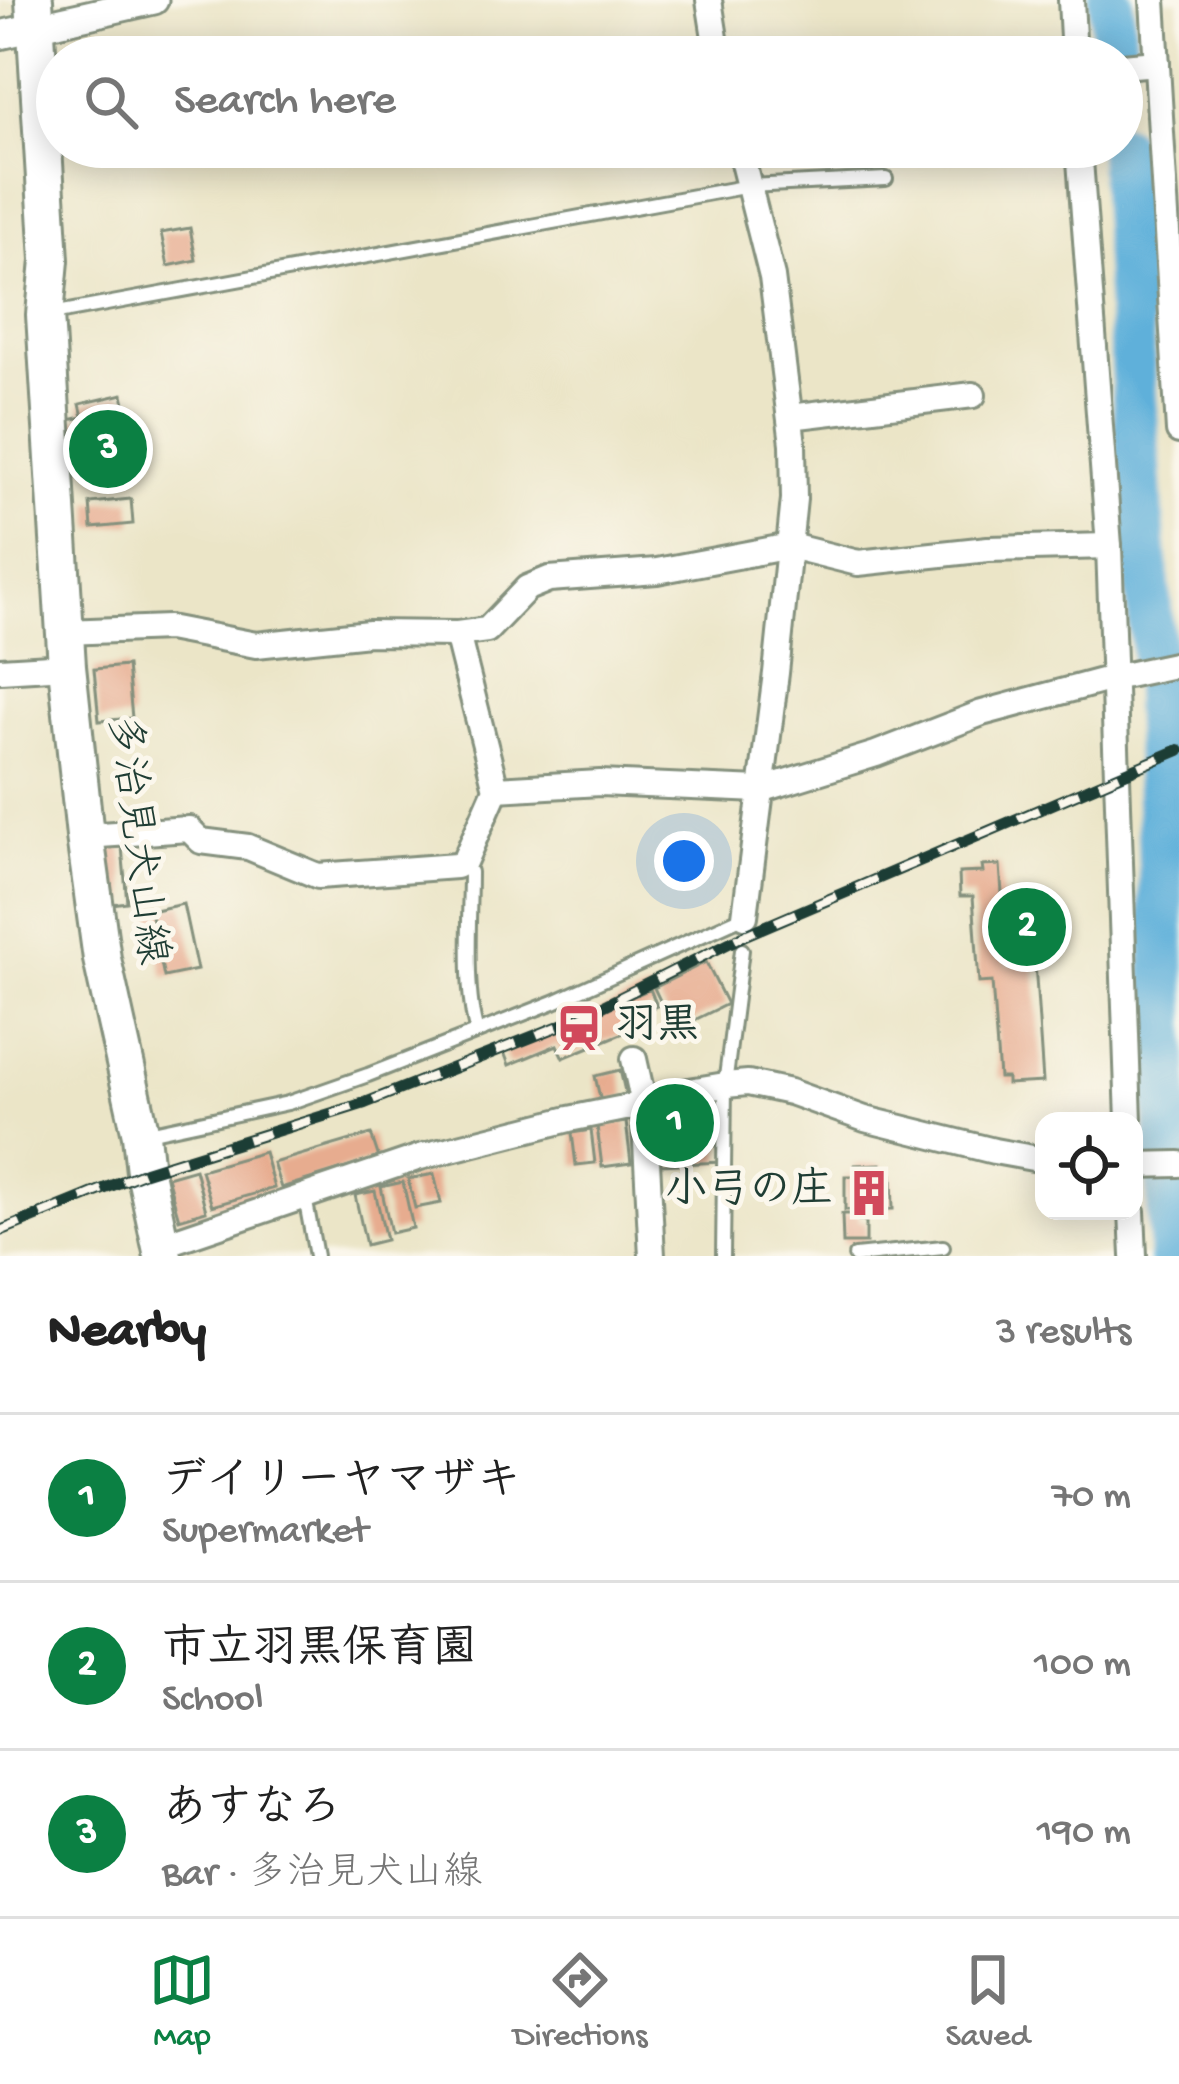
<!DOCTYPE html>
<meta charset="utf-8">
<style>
body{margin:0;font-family:"Gochi Hand","Klee One",sans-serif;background:#f2f2f2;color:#222}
.controls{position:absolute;right:36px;bottom:36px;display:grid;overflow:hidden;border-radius:24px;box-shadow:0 6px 30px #0003}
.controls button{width:108px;height:108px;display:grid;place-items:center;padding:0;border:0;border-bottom:3px solid #e0e0e0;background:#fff;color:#222;font:60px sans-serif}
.you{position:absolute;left:684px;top:861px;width:42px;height:42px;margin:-30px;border:9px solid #fff;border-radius:50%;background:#1a73e8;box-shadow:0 0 0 18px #1a73e833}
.badge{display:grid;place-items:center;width:78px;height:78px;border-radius:50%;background:#0b8043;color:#fff;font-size:39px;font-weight:700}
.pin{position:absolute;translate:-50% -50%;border:6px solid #fff;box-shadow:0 3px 12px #0006}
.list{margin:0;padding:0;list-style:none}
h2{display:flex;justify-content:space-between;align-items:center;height:156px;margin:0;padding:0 48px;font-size:51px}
h2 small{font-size:39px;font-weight:400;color:#767676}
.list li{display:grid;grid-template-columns:78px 1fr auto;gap:36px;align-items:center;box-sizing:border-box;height:168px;padding:0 48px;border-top:3px solid #e0e0e0}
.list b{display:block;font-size:45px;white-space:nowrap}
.list p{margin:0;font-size:39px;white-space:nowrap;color:#767676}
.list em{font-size:39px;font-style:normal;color:#767676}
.icon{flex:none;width:66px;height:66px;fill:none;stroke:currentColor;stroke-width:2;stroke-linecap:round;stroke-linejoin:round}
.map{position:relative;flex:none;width:1179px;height:1256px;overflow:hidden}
.search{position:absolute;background:#fff;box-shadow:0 6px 30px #0003;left:36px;right:36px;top:36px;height:132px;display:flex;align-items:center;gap:30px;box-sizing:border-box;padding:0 42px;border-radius:66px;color:#767676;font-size:45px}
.sheet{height:660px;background:#fff}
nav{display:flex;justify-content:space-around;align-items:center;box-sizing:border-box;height:168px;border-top:3px solid #e0e0e0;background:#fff;font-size:33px;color:#767676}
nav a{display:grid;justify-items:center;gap:6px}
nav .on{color:#0b8043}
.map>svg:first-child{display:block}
</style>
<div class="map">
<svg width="1179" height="1256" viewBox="0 0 1179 1256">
<rect width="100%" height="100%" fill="#fbf7ec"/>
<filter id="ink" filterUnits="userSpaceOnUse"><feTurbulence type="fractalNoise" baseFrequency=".00833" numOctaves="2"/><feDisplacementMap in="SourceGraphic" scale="24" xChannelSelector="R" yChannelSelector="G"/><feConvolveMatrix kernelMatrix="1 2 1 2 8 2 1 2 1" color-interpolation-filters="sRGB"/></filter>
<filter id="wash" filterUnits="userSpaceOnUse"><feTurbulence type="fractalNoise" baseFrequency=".004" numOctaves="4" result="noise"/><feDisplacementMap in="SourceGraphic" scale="48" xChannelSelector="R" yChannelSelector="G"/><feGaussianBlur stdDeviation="2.7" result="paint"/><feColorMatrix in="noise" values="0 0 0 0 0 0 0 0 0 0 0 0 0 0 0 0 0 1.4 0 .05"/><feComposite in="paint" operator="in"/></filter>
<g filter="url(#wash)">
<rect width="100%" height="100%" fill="#ebe5c7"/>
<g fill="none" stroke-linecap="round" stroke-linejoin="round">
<g stroke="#5fb0da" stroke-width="45">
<polyline points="1111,0 1115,57"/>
<polyline points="1120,147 1142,526 1155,669 1171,1256"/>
</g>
</g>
<g id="blocks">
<g fill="#e7ac8f">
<polygon points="190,228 196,260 168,266 161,233"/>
<polygon points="123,394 129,423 72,435 69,420 83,417 80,404"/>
<polygon points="131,499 133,524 92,528 90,503"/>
<polygon points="127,666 132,718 99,721 94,669"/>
<polygon points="122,847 127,902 112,904 106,848"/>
<polygon points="1000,865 1007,965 1035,963 1043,1082 1007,1084 1007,1078 999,1078 992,982 979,983 973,896 960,896 959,873 983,872 982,866"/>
<polygon points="183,904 197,970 164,977 150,911"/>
<polygon points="706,962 727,1004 674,1030 654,988"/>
<polygon points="650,989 657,1006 626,1019 631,1030 563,1058 557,1045 509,1065 504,1052"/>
<polygon points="620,1070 626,1096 601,1102 595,1076"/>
<polygon points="689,1104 691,1142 720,1141 721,1162 661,1165 658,1106"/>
<polygon points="626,1122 631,1163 602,1167 597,1126"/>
<polygon points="591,1130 595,1163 576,1165 572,1133"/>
<polygon points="371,1134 379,1158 281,1188 273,1163"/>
<polygon points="264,1152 274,1188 212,1206 201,1170"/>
<polygon points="881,1164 882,1176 892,1175 893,1209 845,1210 845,1176 855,1176 855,1165"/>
<polygon points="195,1169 206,1211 179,1219 167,1177"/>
<polygon points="434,1174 441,1203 415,1208 408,1179"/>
<polygon points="403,1182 413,1228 391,1233 381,1187"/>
<polygon points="375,1191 386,1240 366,1245 355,1195"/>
<polygon points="842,1214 859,1214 859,1221 866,1221 866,1243 843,1243"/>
</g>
</g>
</g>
<g filter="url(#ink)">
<use href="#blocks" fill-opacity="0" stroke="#85917e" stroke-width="3"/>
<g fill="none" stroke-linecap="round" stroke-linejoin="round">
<defs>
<g id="service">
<polyline points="52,314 749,186 886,179"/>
<path d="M464 862 470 872C470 916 464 991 477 1032"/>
<polyline points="148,1133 288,1103 368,1075 554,1002 745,916"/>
<polyline points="305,1197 316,1256"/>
<polyline points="723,1256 725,1085 742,950"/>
<polyline points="855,1256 943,1247"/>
</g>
<g id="minor">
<polyline points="709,0 718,57"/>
<polyline points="1071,0 1074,57"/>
<polyline points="1153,0 1179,431"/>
<polyline points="1122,66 1157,63"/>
<polyline points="739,147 772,277 793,444 794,499 776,673 745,916"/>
<polyline points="1079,147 1109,546 1129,1121"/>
<polyline points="790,417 973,395"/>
<polyline points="65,632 168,628 256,645 369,633 457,634 487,630 527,588 549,579 657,571 790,546 858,563 988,549 1109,546"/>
<polyline points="0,670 67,666"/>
<polyline points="496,789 600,783 760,790 876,754 982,713 1113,678 1179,664"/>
<polyline points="85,836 189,829 201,841 248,847 318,876 456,866 464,862 496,789 457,634"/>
<polyline points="634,1059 644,1104 652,1256"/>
<polyline points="1134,1165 1179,1164"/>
<polyline points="1132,1211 1134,1256"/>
<polyline points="161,1245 420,1157 569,1119 644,1104 683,1092 725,1085 748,1083 790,1092 865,1119 994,1151 1044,1160"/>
</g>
<polyline id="tertiary" points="0,35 154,0"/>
<polyline id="primary" points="34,0 50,260 45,315 67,666 85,836 102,959 141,1135 145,1172 163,1256"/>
</defs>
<use href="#service" stroke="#85917e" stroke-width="18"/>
<use href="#minor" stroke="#85917e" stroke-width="30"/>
<use href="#tertiary" stroke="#85917e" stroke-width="33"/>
<use href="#primary" stroke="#85917e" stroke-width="42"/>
<use href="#service" stroke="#fff" stroke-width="12"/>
<use href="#minor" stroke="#fff" stroke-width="24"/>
<use href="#tertiary" stroke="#fff" stroke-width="27"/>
<use href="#primary" stroke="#fff" stroke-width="36"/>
<defs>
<polyline id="rail" points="0,1231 145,1172 365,1103 577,1019 743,936 1179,750"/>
</defs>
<use href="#rail" stroke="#1f3d34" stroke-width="12"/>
<use href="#rail" stroke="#fbf7ec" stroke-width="8" stroke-dasharray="22" stroke-linecap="butt"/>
</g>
</g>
<defs>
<symbol id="station-bare" viewBox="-9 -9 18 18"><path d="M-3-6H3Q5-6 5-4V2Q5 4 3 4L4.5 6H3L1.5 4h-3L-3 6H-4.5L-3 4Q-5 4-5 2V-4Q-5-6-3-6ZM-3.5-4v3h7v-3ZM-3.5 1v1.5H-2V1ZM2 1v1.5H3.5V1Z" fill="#d1495b" stroke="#fbf7ec" stroke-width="2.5" paint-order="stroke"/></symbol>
<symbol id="building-bare" viewBox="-9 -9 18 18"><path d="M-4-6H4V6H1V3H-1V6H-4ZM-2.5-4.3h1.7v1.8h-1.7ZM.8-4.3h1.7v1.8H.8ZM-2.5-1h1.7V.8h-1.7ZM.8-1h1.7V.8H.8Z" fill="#d1495b" stroke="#fbf7ec" stroke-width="2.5" paint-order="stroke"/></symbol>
</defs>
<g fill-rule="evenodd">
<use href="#station-bare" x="546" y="995" width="66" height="66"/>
<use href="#building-bare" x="836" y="1160" width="66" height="66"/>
</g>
<g text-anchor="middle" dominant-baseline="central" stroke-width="10" stroke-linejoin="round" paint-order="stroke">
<g font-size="42" fill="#1f3d34" stroke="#fbf7ec">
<text transform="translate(134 840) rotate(83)">多治見犬山線</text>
</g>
<g font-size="42" font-weight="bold" fill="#1f3d34" stroke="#fbf7ec" text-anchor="start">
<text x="615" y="1028">羽黒</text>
<text x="833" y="1193" text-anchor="end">小弓の庄</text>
</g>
</g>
</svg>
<div class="controls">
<button><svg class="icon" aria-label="locate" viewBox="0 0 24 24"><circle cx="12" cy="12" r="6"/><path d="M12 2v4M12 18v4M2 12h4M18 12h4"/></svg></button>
</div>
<div class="you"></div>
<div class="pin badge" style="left:675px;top:1123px">1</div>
<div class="pin badge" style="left:1027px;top:927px">2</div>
<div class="pin badge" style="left:108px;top:449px">3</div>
<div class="search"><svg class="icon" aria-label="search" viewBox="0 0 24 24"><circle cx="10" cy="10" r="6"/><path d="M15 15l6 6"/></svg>Search here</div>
</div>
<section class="sheet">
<h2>Nearby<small>3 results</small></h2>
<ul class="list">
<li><span class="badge">1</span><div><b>デイリーヤマザキ</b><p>Supermarket</p></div><em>70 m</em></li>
<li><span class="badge">2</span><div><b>市立羽黒保育園</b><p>School</p></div><em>100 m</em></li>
<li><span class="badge">3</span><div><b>あすなろ</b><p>Bar · 多治見犬山線</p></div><em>190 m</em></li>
</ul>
</section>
<nav>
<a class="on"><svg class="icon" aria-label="map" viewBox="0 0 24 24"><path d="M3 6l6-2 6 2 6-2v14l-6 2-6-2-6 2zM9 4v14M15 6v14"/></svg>Map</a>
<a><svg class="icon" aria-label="directions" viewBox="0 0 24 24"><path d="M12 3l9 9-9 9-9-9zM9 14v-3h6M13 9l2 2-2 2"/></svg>Directions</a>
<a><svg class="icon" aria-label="saved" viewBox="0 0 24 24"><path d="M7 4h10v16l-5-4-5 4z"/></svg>Saved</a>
</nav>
